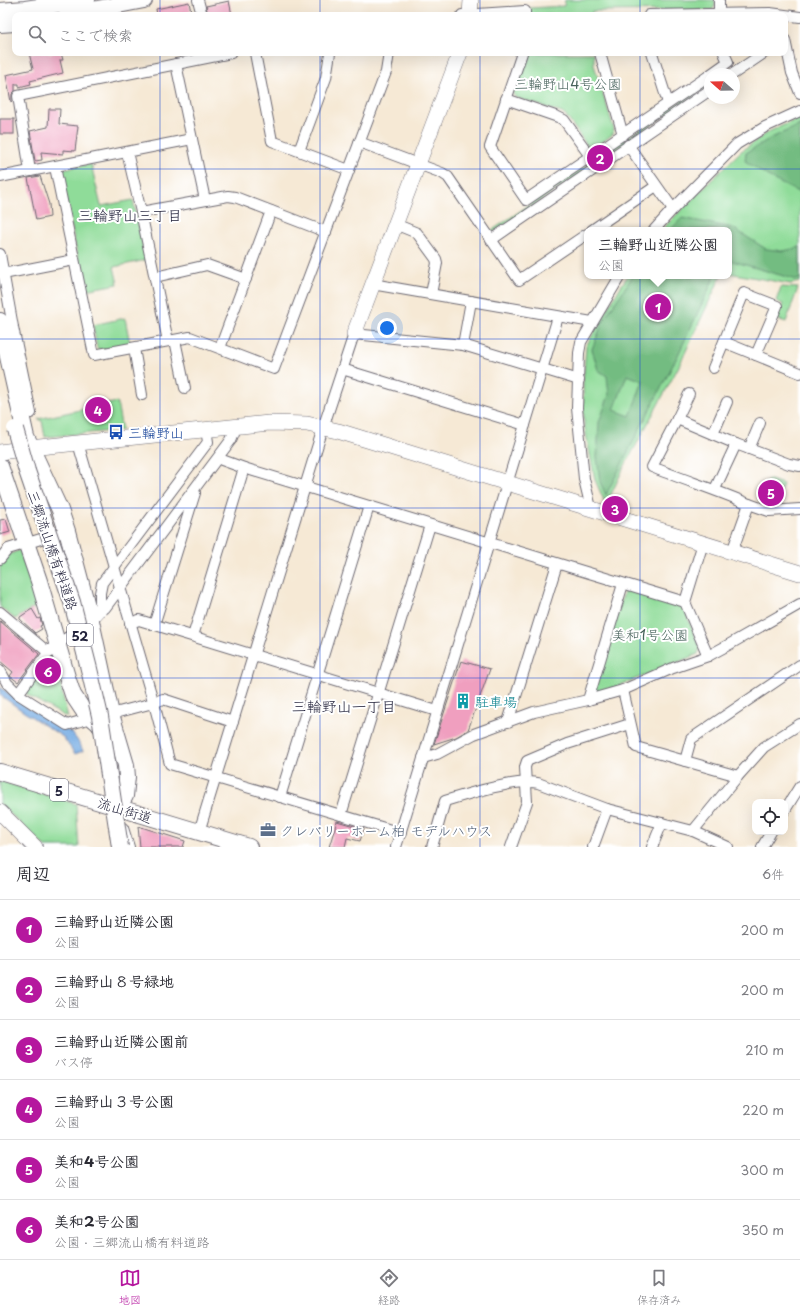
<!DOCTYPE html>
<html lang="ja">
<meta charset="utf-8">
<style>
body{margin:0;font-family:"Playpen Sans","Klee One",sans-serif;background:#f7f7f7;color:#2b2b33}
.controls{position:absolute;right:12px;bottom:12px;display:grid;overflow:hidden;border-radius:8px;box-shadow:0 4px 16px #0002}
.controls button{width:36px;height:36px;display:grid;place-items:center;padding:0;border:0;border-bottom:1px solid #e1e1e2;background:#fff;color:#2b2b33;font:20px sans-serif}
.compass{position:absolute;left:704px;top:68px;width:36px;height:36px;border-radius:50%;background:#fff;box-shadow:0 4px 16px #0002;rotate:290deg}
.you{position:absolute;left:387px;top:328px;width:14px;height:14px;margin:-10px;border:3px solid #fff;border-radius:50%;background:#1a73e8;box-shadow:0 0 0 6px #1a73e833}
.badge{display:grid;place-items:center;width:26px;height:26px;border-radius:50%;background:#b5179e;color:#fff;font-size:13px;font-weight:700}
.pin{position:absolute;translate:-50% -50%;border:2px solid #fff;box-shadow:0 1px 4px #0006}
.popup{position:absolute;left:584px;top:227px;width:148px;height:52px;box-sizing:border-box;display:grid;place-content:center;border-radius:8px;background:#fff;filter:drop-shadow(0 1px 3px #0005);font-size:13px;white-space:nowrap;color:#7c7c81}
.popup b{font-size:15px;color:#2b2b33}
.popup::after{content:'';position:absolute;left:50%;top:100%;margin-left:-8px;border:8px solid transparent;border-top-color:#fff}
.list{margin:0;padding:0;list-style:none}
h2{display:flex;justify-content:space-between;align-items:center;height:52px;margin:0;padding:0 16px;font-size:17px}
h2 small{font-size:13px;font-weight:400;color:#7c7c81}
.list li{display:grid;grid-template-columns:26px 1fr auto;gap:12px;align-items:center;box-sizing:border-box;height:60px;padding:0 16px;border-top:1px solid #e1e1e2}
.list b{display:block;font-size:15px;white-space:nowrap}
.list p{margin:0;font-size:13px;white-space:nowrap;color:#7c7c81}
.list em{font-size:13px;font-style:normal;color:#7c7c81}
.icon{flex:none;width:22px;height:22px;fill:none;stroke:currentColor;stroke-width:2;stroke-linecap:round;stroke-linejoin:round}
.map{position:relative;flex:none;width:800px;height:847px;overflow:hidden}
.search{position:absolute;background:#fff;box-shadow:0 4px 16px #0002;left:12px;right:12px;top:12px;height:44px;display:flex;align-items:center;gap:10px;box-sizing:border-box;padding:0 14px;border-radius:8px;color:#7c7c81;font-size:15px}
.sheet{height:412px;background:#fff}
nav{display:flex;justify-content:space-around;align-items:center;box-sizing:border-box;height:56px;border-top:1px solid #e1e1e2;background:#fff;font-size:11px;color:#7c7c81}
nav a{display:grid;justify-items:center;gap:2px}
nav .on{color:#b5179e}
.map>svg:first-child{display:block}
</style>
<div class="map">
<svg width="800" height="847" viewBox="0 0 800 847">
<rect width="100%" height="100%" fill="#fff"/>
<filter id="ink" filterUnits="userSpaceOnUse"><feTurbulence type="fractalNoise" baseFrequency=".025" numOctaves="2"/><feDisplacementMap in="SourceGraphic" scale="8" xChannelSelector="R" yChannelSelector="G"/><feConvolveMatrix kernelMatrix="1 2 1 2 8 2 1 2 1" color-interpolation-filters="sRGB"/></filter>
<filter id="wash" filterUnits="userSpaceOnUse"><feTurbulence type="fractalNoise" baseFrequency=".012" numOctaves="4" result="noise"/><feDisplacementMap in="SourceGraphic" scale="16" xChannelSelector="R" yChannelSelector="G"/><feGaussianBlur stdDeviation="0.9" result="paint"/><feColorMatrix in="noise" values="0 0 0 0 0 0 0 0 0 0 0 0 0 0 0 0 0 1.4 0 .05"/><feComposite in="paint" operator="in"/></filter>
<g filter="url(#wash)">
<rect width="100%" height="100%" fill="#f6e9d5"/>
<g fill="#8fdc99" stroke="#587f6a">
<polygon points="565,0 715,0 715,6 712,10 592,11 592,15 530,15 530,8 564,6"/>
<polygon points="527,53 594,53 594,65 614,129 613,134 594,148 589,148 566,116 562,113 515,97 513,93"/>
<polygon points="710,81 710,85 494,232 491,231"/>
<polygon points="800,118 800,282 790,284 729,273 729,230 662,230 667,224 740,152 770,131"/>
<polygon points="91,164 101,206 133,200 146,260 114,267 118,284 85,290 60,173 62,169"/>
<polygon points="628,276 721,276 678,368 623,469 606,505 595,480 584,424 583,384 586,346 621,286"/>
<polygon points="781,287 798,288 786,322 777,319 783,304 776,301"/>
<polygon points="125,318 130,344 100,350 97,348 93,325"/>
<polygon points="117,402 122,430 45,437 42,421 38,419"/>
<polygon points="768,479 783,484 775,506 770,506 760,502"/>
<polygon points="20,550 39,605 15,619 0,607 0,565 8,555"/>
<polygon points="628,590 680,605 684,609 700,647 698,654 598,694 594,691 624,592"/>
<polygon points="53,652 68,718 27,695 26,689"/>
<polygon points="0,781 76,804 79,847 45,847 0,804"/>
</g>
<g fill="#73bc81" stroke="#4a6f5e" fill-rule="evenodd">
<polygon points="800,125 800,193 774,180 745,161 746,153 769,139"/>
<polygon points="682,218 733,228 766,249 784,251 800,247 800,279 797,280 729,260 729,230 670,230"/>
<path d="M633 276H715L678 355 606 495 600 482 597 457 599 422 609 395 607 376 598 370 592 349 604 319ZM627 375 643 381 630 416 614 410Z"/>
</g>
<polygon fill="#74abe3" stroke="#4b668f" points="0,687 27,707 72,733 80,744 83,751 75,754 63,737 24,712 0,695"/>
<g id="blocks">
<g fill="#f09fbf">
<polygon points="229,1 232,15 208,15 206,6"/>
<polygon points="189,2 191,12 176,15 157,15 156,9"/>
<polygon points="29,53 61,53 63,60 60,60 63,73 30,81 31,84 19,87 19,84 15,84 15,91 12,94 12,101 11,102 6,75 33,69"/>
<polygon points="49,109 60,109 59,124 78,126 75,151 63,150 63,154 41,152 42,160 35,161 30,131 48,127"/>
<rect x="0" y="119" width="14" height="15"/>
<polygon points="40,176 49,204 50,217 36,220 28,178"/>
<polygon points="6,519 10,532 0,535 0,520"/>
<polygon points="32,609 38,619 40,618 42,625 40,626 42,629 35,633 20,619 20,617"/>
<polygon points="0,621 39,654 18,682 10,676 13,672 0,661"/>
<polygon points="461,661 490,669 468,730 456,737 434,744"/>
<polygon points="337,821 364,829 360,841 347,838 345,847 329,847"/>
<polygon points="138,826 185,841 183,847 140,847"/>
</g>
</g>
</g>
<g filter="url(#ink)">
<use href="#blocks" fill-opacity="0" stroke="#6c6871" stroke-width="1"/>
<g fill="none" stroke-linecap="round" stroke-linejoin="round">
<defs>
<g id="street">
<polyline points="198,0 202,15"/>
<polyline points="462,15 525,11 525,15"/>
<polyline points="649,15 770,13 800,17"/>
<polyline points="719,15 719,0"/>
<polyline points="785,40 792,73 800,93"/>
<polyline points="255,53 272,141 349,170"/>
<polyline points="522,53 490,147 526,200 710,75"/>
<polyline points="600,53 623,135"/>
<polyline points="652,53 668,103"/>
<polyline points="176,64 205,200"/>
<polyline points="711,74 728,62 724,53"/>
<polyline points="733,74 764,53"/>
<polyline points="506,99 558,117 564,120 590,156"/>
<polyline points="359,142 442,173 448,177 519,280 587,234"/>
<polyline points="628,145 673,209"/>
<polyline points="299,151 326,78 330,53"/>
<polyline points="127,152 141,212"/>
<polyline points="55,167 94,355 190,337 274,369 386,72 389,53"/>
<polyline points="30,171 18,96 231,53"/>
<polyline points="0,177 192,139"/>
<polyline points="395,224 417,233 436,259 437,263 431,294"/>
<polyline points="592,230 656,186"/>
<polyline points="654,230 673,209 737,144 765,127 800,111"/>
<polyline points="491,240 710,90"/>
<polyline points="0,254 13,327 31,413"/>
<polyline points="3,274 74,260"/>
<polyline points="155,277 207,265 246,279"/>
<polyline points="372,284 592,322"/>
<polyline points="175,340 185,388"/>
<polyline points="168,341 141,212 228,196 235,197 326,232"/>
<polyline points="724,342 800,373"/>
<polyline points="463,345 471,301"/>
<polyline points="134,348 142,395"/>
<polyline points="220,348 271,211"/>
<polyline points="713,368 744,293 777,306 756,355"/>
<polyline points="342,369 525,425"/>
<polyline points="677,419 689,394"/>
<polyline points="713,434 727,402"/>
<polyline points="78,443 156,711 170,764 401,833"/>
<path d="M736 444 677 419 652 467C684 480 717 490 749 504"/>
<polyline points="749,449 760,423"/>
<path d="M219 457 222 460 244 468C392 512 538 558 685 602"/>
<polyline points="715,489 736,444 789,464 800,466"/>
<polyline points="591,508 584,479 577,408 579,353 581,342 620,276"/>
<polyline points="703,543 685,602 708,656"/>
<polyline points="732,552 749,504 769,511 800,509"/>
<polyline points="0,559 8,549 67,531"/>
<polyline points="100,611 100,593 102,583 208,442 206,429"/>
<polyline points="0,612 49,653"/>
<polyline points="130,623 139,620 437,711"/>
<polyline points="154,625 195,493"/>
<polyline points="193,636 244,468"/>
<polyline points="0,670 7,683 18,694 67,725 91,718"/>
<polyline points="623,690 636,747 738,776"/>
<polyline points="18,694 51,649 91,621 100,611 105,608 231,440 234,433 234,426"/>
<polyline points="588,700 623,584"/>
<polyline points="111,714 153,703 163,699 233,722"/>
<polyline points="508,722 557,564"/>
<polyline points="423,758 437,754 474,734 534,712 588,700 623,690 673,668 708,656 730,644 800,604"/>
<polyline points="685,761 691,739 800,665"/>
<polyline points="280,797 369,506"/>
<polyline points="785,810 800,786"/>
<polyline points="341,815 430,525"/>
<polyline points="123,828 129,847"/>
<polyline points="693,831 738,776 764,747 800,724"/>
<polyline points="199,832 323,428 354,334 463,345 579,380"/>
<polyline points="396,847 558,317"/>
<path d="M432 847 445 801C467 794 518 778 538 783L607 809 693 831 728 847"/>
<polyline points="511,847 527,802 525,767 527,761 567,744 630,724"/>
<polyline points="593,847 607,809"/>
<polyline points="652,847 662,823"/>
<polyline points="762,847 771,832"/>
</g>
<g id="secondary">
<polyline points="470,15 471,0"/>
<polyline points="354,334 460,53"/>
<polyline points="0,452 30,448 269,423 307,424 338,431 800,573"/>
<polyline points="0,812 35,847"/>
</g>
<g id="primary">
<polyline points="0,11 25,9 87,0"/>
<polyline points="67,15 144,0"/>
<polyline points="0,24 15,23"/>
<polyline points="0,321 26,437 60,510 67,531 91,621 111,714 126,765 127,777 125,796 118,808"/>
<polyline points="0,466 39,581 67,677 73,695 83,710 98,723 107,735"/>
<polyline points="0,772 249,847"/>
</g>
</defs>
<use href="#street" stroke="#6c6871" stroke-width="12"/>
<use href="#secondary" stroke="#6c6871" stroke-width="16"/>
<use href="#primary" stroke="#6c6871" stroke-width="18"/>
<use href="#street" stroke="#fff" stroke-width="10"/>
<use href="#secondary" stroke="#fff" stroke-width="15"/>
<use href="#primary" stroke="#fff" stroke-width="16"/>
<defs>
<polyline id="primary-bridge" points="15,429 27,471 72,602 89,669 100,716 120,847"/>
</defs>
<use href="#primary-bridge" stroke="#6c6871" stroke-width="18" stroke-linecap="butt"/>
<use href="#primary-bridge" stroke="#fff" stroke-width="16"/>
</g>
</g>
<path fill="none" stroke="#1d4ed8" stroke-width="1" stroke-opacity="0.55" d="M160 0V15M320 0V15M480 0V15M640 0V15M160 53V847M320 53V847M480 53V847M640 53V847M0 169H800M0 339H800M0 508H800M0 678H800"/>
<defs>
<symbol id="bus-bare" viewBox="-9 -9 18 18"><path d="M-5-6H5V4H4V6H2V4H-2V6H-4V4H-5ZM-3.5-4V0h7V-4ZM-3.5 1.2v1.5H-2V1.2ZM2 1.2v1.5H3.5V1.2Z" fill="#1a4fb4" stroke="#fff" stroke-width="2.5" paint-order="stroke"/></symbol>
<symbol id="building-bare" viewBox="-9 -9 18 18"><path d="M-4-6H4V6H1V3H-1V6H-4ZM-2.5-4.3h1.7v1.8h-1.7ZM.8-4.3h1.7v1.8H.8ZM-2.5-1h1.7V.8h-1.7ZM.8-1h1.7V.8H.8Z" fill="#0f9aa8" stroke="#fff" stroke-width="2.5" paint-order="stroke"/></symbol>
<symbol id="office-bare" viewBox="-9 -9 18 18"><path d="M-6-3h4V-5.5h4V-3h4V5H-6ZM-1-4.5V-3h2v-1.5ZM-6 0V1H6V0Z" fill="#5c6f8a" stroke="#fff" stroke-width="2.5" paint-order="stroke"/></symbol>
</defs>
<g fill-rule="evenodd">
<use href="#bus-bare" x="105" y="421" width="22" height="22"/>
<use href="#building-bare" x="452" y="690" width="22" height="22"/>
<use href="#office-bare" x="257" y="819" width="22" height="22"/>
</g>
<g text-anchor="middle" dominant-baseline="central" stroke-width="4" stroke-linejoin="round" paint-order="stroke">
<g fill="#fff" stroke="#646476" stroke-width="1">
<rect x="67" y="624" width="26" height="22" rx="3"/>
<rect x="50" y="779" width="18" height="22" rx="3"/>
</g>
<g font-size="13" font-weight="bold" fill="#22223b">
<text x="80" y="635">52</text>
<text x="59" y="790">5</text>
</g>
<g font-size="14" fill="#48635c" stroke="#fff">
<text x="568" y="83">三輪野山4号公園</text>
<text x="650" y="634">美和1号公園</text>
</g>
<g font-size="14" fill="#164399" stroke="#fff" text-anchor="start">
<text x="128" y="432">三輪野山</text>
</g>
<g font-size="14" fill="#22223b" stroke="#fff">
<text transform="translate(53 550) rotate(71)">三郷流山橋有料道路</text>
<text transform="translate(125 810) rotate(17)">流山街道</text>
</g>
<g font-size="14" fill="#0d838f" stroke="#fff" text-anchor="start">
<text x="475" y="701">駐車場</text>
</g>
<g font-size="14" fill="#4e5e75" stroke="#fff" text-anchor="start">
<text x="280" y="830">クレバリーホーム柏 モデルハウス</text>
</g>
<g font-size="15" fill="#22223b" stroke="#fff">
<text x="130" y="214">三輪野山三丁目</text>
<text x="344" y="705">三輪野山一丁目</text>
</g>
</g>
</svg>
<div class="controls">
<button><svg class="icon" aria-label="locate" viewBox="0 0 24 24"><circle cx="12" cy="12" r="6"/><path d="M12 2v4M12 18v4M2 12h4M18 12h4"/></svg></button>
</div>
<svg class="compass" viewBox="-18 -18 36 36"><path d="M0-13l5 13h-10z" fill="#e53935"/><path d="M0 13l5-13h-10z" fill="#7c7c81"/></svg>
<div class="you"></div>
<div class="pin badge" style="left:658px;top:307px">1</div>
<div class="popup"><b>三輪野山近隣公園</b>公園</div>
<div class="pin badge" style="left:600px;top:158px">2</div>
<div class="pin badge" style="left:615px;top:509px">3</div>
<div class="pin badge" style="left:98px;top:410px">4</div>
<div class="pin badge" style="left:771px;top:493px">5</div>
<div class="pin badge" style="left:48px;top:671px">6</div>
<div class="search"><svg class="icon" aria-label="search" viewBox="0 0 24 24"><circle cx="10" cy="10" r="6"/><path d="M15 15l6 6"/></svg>ここで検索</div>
</div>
<section class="sheet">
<h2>周辺<small>6件</small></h2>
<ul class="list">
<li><span class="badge">1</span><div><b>三輪野山近隣公園</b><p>公園</p></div><em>200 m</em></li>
<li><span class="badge">2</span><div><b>三輪野山８号緑地</b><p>公園</p></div><em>200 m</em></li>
<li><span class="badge">3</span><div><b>三輪野山近隣公園前</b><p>バス停</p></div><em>210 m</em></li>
<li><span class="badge">4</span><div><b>三輪野山３号公園</b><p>公園</p></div><em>220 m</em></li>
<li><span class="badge">5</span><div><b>美和4号公園</b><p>公園</p></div><em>300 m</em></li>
<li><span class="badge">6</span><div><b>美和2号公園</b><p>公園 · 三郷流山橋有料道路</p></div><em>350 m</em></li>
</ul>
</section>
<nav>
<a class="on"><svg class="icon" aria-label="map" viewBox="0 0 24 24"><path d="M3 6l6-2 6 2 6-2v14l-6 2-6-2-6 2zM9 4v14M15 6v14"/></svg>地図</a>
<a><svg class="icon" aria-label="directions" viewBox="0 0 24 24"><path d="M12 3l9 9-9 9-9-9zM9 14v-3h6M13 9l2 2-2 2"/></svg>経路</a>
<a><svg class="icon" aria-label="saved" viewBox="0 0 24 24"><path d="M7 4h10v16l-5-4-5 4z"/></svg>保存済み</a>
</nav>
